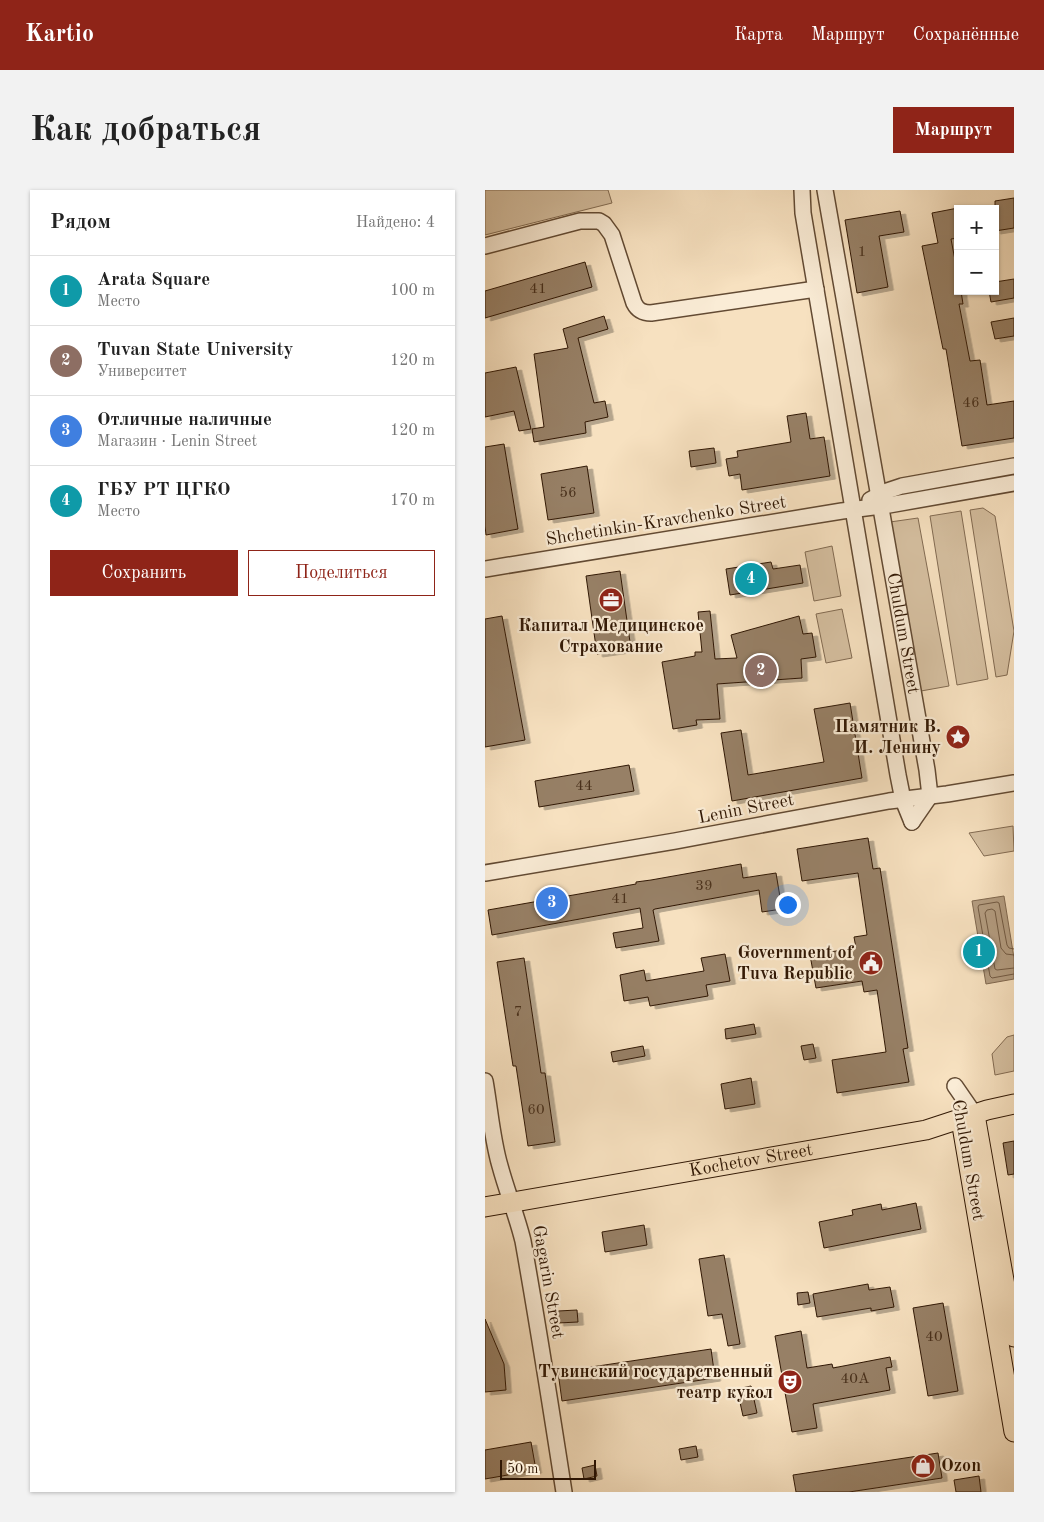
<!DOCTYPE html>
<html lang="ru">
<meta charset="utf-8">
<style>
body{margin:0;font-family:"Old Standard TT",serif;background:#f2f2f2;color:#222}
.controls{position:absolute;right:15px;top:15px;display:grid;overflow:hidden;border-radius:0px;box-shadow:0 1px 4px #0004}
.controls button{width:45px;height:45px;display:grid;place-items:center;padding:0;border:0;border-bottom:1px solid #e0e0e0;background:#fff;color:#222;font:25px sans-serif}
.scale{position:absolute;left:15px;bottom:12px;width:96px;box-sizing:border-box;padding-left:5px;border:2px solid #301704;border-top:0;font-size:14px;line-height:18px;white-space:nowrap;color:#301704;-webkit-text-stroke:4px #faecd6;paint-order:stroke}
.you{position:absolute;left:302px;top:714px;width:18px;height:18px;margin:-12px;border:4px solid #fff;border-radius:50%;background:#1a73e8;box-shadow:0 0 0 8px #1a73e833}
.badge{display:grid;place-items:center;width:32px;height:32px;border-radius:50%;background:#8f2418;color:#fff;font-size:16px;font-weight:700}
.pin{position:absolute;translate:-50% -50%;border:2px solid #fff;box-shadow:0 1px 5px #0006}
.list{margin:0;padding:0;list-style:none}
h2{display:flex;justify-content:space-between;align-items:center;height:65px;margin:0;padding:0 20px;font-size:21px}
h2 small{font-size:16px;font-weight:400;color:#767676}
.list li{display:grid;grid-template-columns:32px 1fr auto;gap:15px;align-items:center;box-sizing:border-box;height:70px;padding:0 20px;border-top:1px solid #e0e0e0}
.list b{display:block;font-size:19px;white-space:nowrap}
.list p{margin:0;font-size:16px;white-space:nowrap;color:#767676}
.list em{font-size:16px;font-style:normal;color:#767676}
.actions{display:flex;gap:10px;padding:15px 20px}
.actions a{flex:1;padding:11px 0;border:1px solid #8f2418;border-radius:0px;text-align:center;font-size:18px;color:#8f2418}
.actions .main{background:#8f2418;color:#fff}
.map{position:relative;flex:none;width:529px;height:1302px;overflow:hidden;border-radius:0px}
header{display:flex;align-items:center;gap:30px;box-sizing:border-box;height:70px;padding:0 25px;background:#8f2418;color:#fff}
header strong{font-size:24px}
nav{display:flex;gap:28px;margin-inline-start:auto;font-size:18px}
.intro{display:flex;align-items:center;justify-content:space-between;box-sizing:border-box;height:120px;padding:0 30px}
h1{margin:0;font-size:35px}
.button{padding:12px 22px;border-radius:0px;background:#8f2418;color:#fff;font-size:18px;font-weight:700}
main{display:flex;gap:30px;padding:0 30px}
aside{flex:1;background:#fff;border-radius:0px;box-shadow:0 1px 4px #0004}
.map>svg:first-child{display:block}
</style>
<header>
<strong>Kartio</strong>
<nav><a>Карта</a><a>Маршрут</a><a>Сохранённые</a></nav>
</header>
<div class="intro"><h1>Как добраться</h1><a class="button">Маршрут</a></div>
<main>
<aside>
<h2>Рядом<small>Найдено: 4</small></h2>
<ul class="list">
<li><span class="badge" style="background:#0f9aa8">1</span><div><b>Arata Square</b><p>Место</p></div><em>100 m</em></li>
<li><span class="badge" style="background:#8d6e63">2</span><div><b>Tuvan State University</b><p>Университет</p></div><em>120 m</em></li>
<li><span class="badge" style="background:#3f7fe0">3</span><div><b>Отличные наличные</b><p>Магазин · Lenin Street</p></div><em>120 m</em></li>
<li><span class="badge" style="background:#0f9aa8">4</span><div><b>ГБУ РТ ЦГКО</b><p>Место</p></div><em>170 m</em></li>
</ul>
<div class="actions"><a class="main">Сохранить</a><a>Поделиться</a></div>
</aside>
<div class="map">
<svg width="529" height="1302" viewBox="0 0 529 1302">
<defs>
<filter id="shadow"><feDropShadow dx="5.5" dy="3" stdDeviation="0" flood-color="#0004"/></filter>
</defs>
<rect width="100%" height="100%" fill="#f7e1c0"/>
<filter id="stains"><feTurbulence type="fractalNoise" baseFrequency=".004" numOctaves="4"/><feColorMatrix values="0 0 0 0 .2 0 0 0 0 .09 0 0 0 0 .02 0 0 0 .5 -.17"/></filter>
<radialGradient id="worn" r=".72"><stop offset=".6" stop-color="#630" stop-opacity="0"/><stop offset="1" stop-color="#630" stop-opacity=".3"/></radialGradient>
<g fill="#d5bfa0" stroke="#826b52">
<polygon points="0,0 123,0 127,13 0,45"/>
<polygon points="498,318 510,326 529,441 522,485 511,487 485,320"/>
<polygon points="476,321 503,489 472,495 445,326"/>
<polygon points="433,328 464,496 436,501 405,332"/>
<polygon points="347,356 356,406 329,411 320,362"/>
<polygon points="357,419 367,468 341,473 331,424"/>
<polygon points="528,636 529,661 499,666 484,643"/>
<polygon points="529,845 529,881 510,885 507,864 522,847"/>
</g>
<polygon fill="#b39c80" stroke="#7f674e" points="519,706 529,768 529,789 501,794 487,711"/>
<g fill="none" stroke-linecap="round" stroke-linejoin="round">
<g stroke="#725a42" stroke-width="1">
<polyline points="529,759 524,758 522,755 514,713 512,712 494,715 493,717 505,786 507,788 529,784"/>
<polyline points="529,765 521,764 516,758 510,721 507,719 502,720 500,723 510,779 512,780 529,778"/>
</g>
</g>
<g fill="#978066" stroke="#301704" filter="url(#shadow)">
<polygon points="529,8 529,38 510,41 510,11"/>
<polygon points="473,18 473,48 466,49 473,86 473,101 476,101 478,114 474,114 485,171 495,170 502,215 529,211 529,248 477,256 461,159 458,159 437,56 453,53 447,23"/>
<polygon points="415,21 419,42 394,46 403,97 372,103 360,30"/>
<polygon points="100,72 107,97 0,128 0,101"/>
<polygon points="529,89 529,108 506,112 504,101 510,101 510,92"/>
<polygon points="119,126 123,139 93,148 109,213 120,211 123,227 100,232 101,243 49,252 47,239 59,237 49,164 83,158 78,139"/>
<polygon points="529,128 529,146 510,149 506,132"/>
<polygon points="31,177 46,239 34,241 29,221 0,227 0,183"/>
<polygon points="321,223 325,249 339,247 345,286 257,300 255,284 244,286 241,269 253,267 252,261 306,252 302,226"/>
<polygon points="19,254 33,339 1,345 0,336 0,257"/>
<polygon points="229,258 231,273 206,277 204,261"/>
<polygon points="102,276 109,323 63,330 56,284"/>
<polygon points="286,372 288,379 315,375 318,393 245,405 241,379"/>
<polygon points="135,381 146,459 112,464 101,386"/>
<polygon points="225,421 230,469 252,468 246,445 314,426 318,444 327,443 331,467 316,469 317,488 232,494 235,529 211,530 212,535 188,539 177,472 210,466 210,462 217,462 213,422"/>
<polygon points="17,426 40,550 0,557 0,429"/>
<polygon points="365,513 377,588 247,611 236,543 256,540 263,585 339,572 329,519"/>
<polygon points="144,575 149,601 54,617 50,591"/>
<polygon points="383,648 388,679 395,678 423,858 418,859 424,892 352,903 347,870 401,862 392,800 379,802 377,791 331,798 325,765 371,758 369,747 382,745 373,683 317,691 312,659"/>
<polygon points="256,674 258,688 291,683 297,719 277,722 274,700 170,719 168,720 174,751 131,758 128,743 158,738 155,718 7,745 3,720 151,694 151,692 166,690"/>
<polygon points="240,764 245,791 221,795 223,806 165,816 163,807 139,811 135,785 159,780 161,791 219,781 216,768"/>
<polygon points="39,768 56,883 60,883 70,952 43,956 31,876 28,876 12,772"/>
<polygon points="269,834 271,844 241,849 240,839"/>
<polygon points="328,854 331,868 319,870 316,856"/>
<polygon points="158,856 160,866 128,872 126,862"/>
<polygon points="266,888 270,914 240,919 236,894"/>
<polygon points="529,951 529,984 523,985 518,953"/>
<polygon points="431,1013 436,1039 339,1058 334,1032 368,1025 367,1020 396,1014 397,1020"/>
<polygon points="159,1035 162,1055 120,1062 117,1042"/>
<polygon points="239,1065 255,1154 243,1156 237,1124 223,1126 214,1069"/>
<polygon points="383,1094 384,1100 405,1097 409,1117 386,1121 386,1118 332,1127 328,1104"/>
<polygon points="323,1102 325,1113 313,1115 312,1103"/>
<polygon points="458,1113 473,1201 443,1206 428,1118"/>
<polygon points="92,1120 93,1132 73,1133 73,1121"/>
<polygon points="0,1129 19,1174 21,1200 0,1202"/>
<polygon points="316,1141 322,1178 347,1174 348,1178 405,1167 407,1177 401,1178 405,1200 328,1214 332,1238 307,1242 290,1146"/>
<polygon points="226,1159 230,1188 77,1211 73,1182"/>
<polygon points="266,1196 272,1223 258,1226 252,1199"/>
<polygon points="46,1252 51,1280 0,1289 0,1260"/>
<polygon points="211,1256 213,1267 196,1270 194,1259"/>
<polygon points="453,1263 457,1288 364,1302 311,1302 308,1285"/>
<polygon points="110,1275 112,1286 99,1289 97,1278"/>
<polygon points="494,1286 496,1302 471,1302 469,1290"/>
</g>
<g fill="none" stroke-linecap="round" stroke-linejoin="round">
<defs>
<g id="minor">
<polyline points="317,0 318,23 413,585 418,610 427,632"/>
<path id="s1" d="M340 0 442 580 445 606 427 632"/>
<path d="M0 56 95 31H114L119 34 127 45 149 113C153 121 158 123 166 123L331 99"/>
<polyline points="385,310 402,301 417,296 529,276"/>
<polyline points="0,379 357,321 404,315 529,293"/>
<polyline points="0,683 190,651 404,611 462,604 529,593"/>
<path d="M0 891C5 919 7 949 15 976 22 1002 32 1026 38 1051 53 1135 66 1218 79 1302"/>
<polyline points="470,896 490,925"/>
</g>
<g id="major">
<polyline points="490,925 529,1147"/>
<polyline points="476,930 529,1242"/>
<path id="s2" d="M0 1017 441 940 502 920 529 914"/>
</g>
</defs>
<use href="#minor" stroke="#624a33" stroke-width="18"/>
<use href="#major" stroke="#301704" stroke-width="21"/>
<use href="#minor" stroke="#faecd6" stroke-width="15"/>
<use href="#major" stroke="#f7e1c0" stroke-width="19"/>
</g>
<defs>
<symbol id="office-disc" viewBox="-11 -11 22 22"><circle r="9.5" fill="#8f2418" stroke="#faecd6"/><path d="M-6-3h4V-5.5h4V-3h4V5H-6ZM-1-4.5V-3h2v-1.5ZM-6 0V1H6V0Z" fill="#fff"/></symbol>
<symbol id="sight-disc" viewBox="-11 -11 22 22"><circle r="9.5" fill="#8f2418" stroke="#faecd6"/><path d="M0-6L1.8-2.2L6-1.7L2.9 1.2L3.7 5.4L0 3.3L-3.7 5.4L-2.9 1.2L-6-1.7L-1.8-2.2Z" fill="#fff"/></symbol>
<symbol id="civic-disc" viewBox="-11 -11 22 22"><circle r="9.5" fill="#8f2418" stroke="#faecd6"/><path d="M-.6-6.5H3V-4.5H.6V-3L4-1V1h2V6H-6V1h2V-1L-.6-3ZM-1.2 2.5V6h2.4V2.5Z" fill="#fff"/></symbol>
<symbol id="theatre-disc" viewBox="-11 -11 22 22"><circle r="9.5" fill="#8f2418" stroke="#faecd6"/><path d="M-5-5.5Q0-4 5-5.5V0Q5 5 0 6Q-5 5-5 0ZM-3.3-2.5H-1v1.5H-3.3ZM1-2.5H3.3v1.5H1ZM-2.8 1Q0 5.5 2.8 1Z" fill="#fff"/></symbol>
<symbol id="shop-disc" viewBox="-11 -11 22 22"><circle r="9.5" fill="#8f2418" stroke="#faecd6"/><path d="M-5-2.5h2.3a2.7 3.5 0 0 1 5.4 0H5L5.5 6h-11ZM-1.5-2.5h3a1.5 2.3 0 0 0-3 0Z" fill="#fff"/></symbol>
</defs>
<g fill-rule="evenodd">
<use href="#office-disc" x="112" y="396" width="28" height="28"/>
<use href="#sight-disc" x="459" y="533" width="28" height="28"/>
<use href="#civic-disc" x="372" y="759" width="28" height="28"/>
<use href="#theatre-disc" x="291" y="1178" width="28" height="28"/>
<use href="#shop-disc" x="424" y="1262" width="28" height="28"/>
</g>
<g text-anchor="middle" dominant-baseline="central" stroke-width="4.5" stroke-linejoin="round" paint-order="stroke">
<g font-size="15" fill="#4a311c">
<text x="377" y="62">1</text>
<text x="53" y="99">41</text>
<text x="486" y="213">46</text>
<text x="83" y="303">56</text>
<text x="99" y="596">44</text>
<text x="219" y="696">39</text>
<text x="135" y="709">41</text>
<text x="33" y="822">7</text>
<text x="51" y="920">60</text>
<text x="449" y="1147">40</text>
<text x="370" y="1189">40А</text>
</g>
<g font-size="18" fill="#301704" stroke="#faecd6">
<text transform="translate(181 331) rotate(-9)">Shchetinkin-Kravchenko Street</text>
<text stroke="none"><textPath href="#s1" startOffset="450">Chuldum Street</textPath></text>
<text transform="translate(261 619) rotate(-11)">Lenin Street</text>
<text transform="translate(483 970) rotate(80)">Chuldum Street</text>
<text stroke="none"><textPath href="#s2" startOffset="270">Kochetov Street</textPath></text>
<text transform="translate(63 1092) rotate(80)">Gagarin Street</text>
</g>
<g font-size="18" font-weight="bold" fill="#301704" stroke="#faecd6" text-anchor="end">
<text x="126" y="436" text-anchor="middle">Капитал Медицинское<tspan x="126" dy="21">Страхование</tspan></text>
<text x="456" y="537">Памятник В.<tspan x="456" dy="21">И. Ленину</tspan></text>
<text x="368" y="763">Government of<tspan x="368" dy="21">Tuva Republic</tspan></text>
<text x="288" y="1182">Тувинский государственный<tspan x="288" dy="21">театр кукол</tspan></text>
<text x="456" y="1276" text-anchor="start">Ozon</text>
</g>
</g>
<rect width="100%" height="100%" filter="url(#stains)"/>
<rect width="100%" height="100%" fill="url(#worn)"/>
</svg>
<div class="controls">
<button>+</button>
<button>−</button>
</div>
<div class="scale">50 m</div>
<div class="you"></div>
<div class="pin badge" style="left:494px;top:762px;background:#0f9aa8">1</div>
<div class="pin badge" style="left:276px;top:481px;background:#8d6e63">2</div>
<div class="pin badge" style="left:67px;top:713px;background:#3f7fe0">3</div>
<div class="pin badge" style="left:266px;top:389px;background:#0f9aa8">4</div>
</div>
</main>
